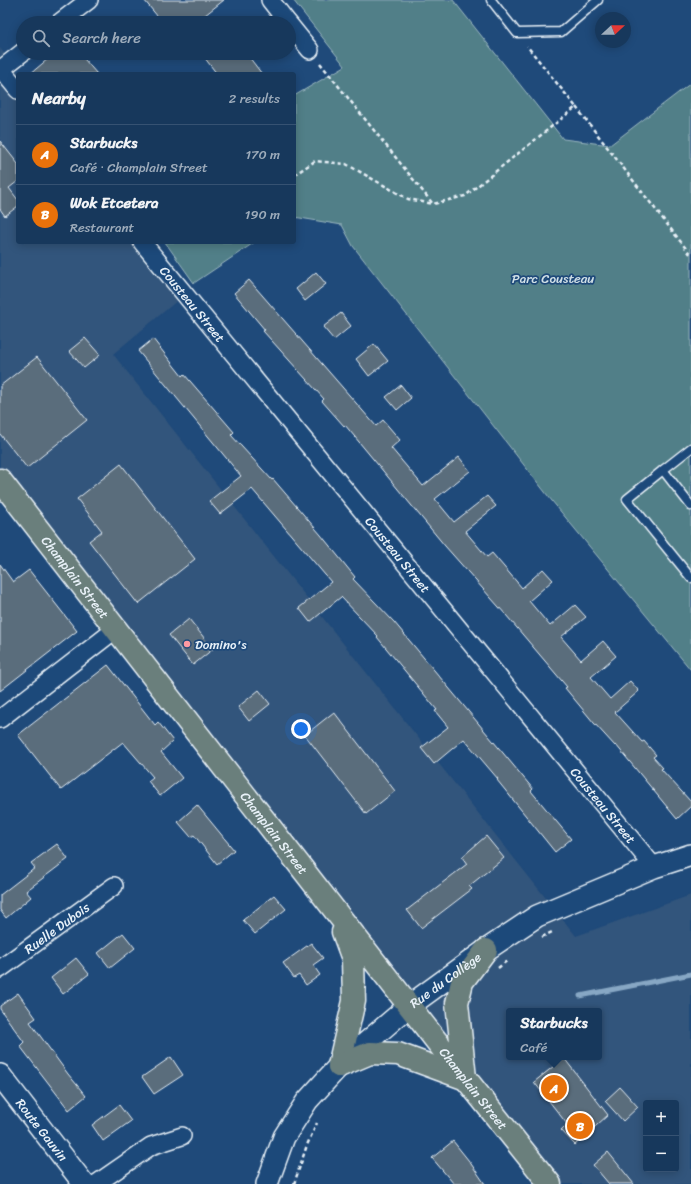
<!DOCTYPE html>
<meta charset="utf-8">
<style>
body{margin:0;font-family:Sriracha,sans-serif;background:#244365;color:#f1f3f6}
.controls{position:absolute;right:12px;bottom:12px;display:grid;overflow:hidden;border-radius:4px;box-shadow:0 2px 10px #0003}
.controls button{width:36px;height:36px;display:grid;place-items:center;padding:0;border:0;border-bottom:1px solid #365272;background:#17385c;color:#f1f3f6;font:20px sans-serif}
.compass{position:absolute;left:595px;top:12px;width:36px;height:36px;border-radius:50%;background:#17385c;box-shadow:0 2px 10px #0003;rotate:68deg}
.you{position:absolute;left:301px;top:729px;width:14px;height:14px;margin:-10px;border:3px solid #fff;border-radius:50%;background:#1a73e8;box-shadow:0 0 0 6px #1a73e833}
.badge{display:grid;place-items:center;width:26px;height:26px;border-radius:50%;background:#8abfa5;color:#fff;font-size:13px;font-weight:700}
.pin{position:absolute;translate:-50% -50%;border:2px solid #fff;box-shadow:0 1px 4px #0006}
.popup{position:absolute;left:506px;top:1008px;width:96px;height:52px;box-sizing:border-box;display:grid;place-content:center;border-radius:4px;background:#17385c;filter:drop-shadow(0 1px 3px #0005);font-size:13px;white-space:nowrap;color:#9eacbb}
.popup b{font-size:15px;color:#f1f3f6}
.popup::after{content:'';position:absolute;left:50%;top:100%;margin-left:-8px;border:8px solid transparent;border-top-color:#17385c}
.list{margin:0;padding:0;list-style:none}
h2{display:flex;justify-content:space-between;align-items:center;height:52px;margin:0;padding:0 16px;font-size:17px}
h2 small{font-size:13px;font-weight:400;color:#9eacbb}
.list li{display:grid;grid-template-columns:26px 1fr auto;gap:12px;align-items:center;box-sizing:border-box;height:60px;padding:0 16px;border-top:1px solid #365272}
.list b{display:block;font-size:15px;white-space:nowrap}
.list p{margin:0;font-size:13px;white-space:nowrap;color:#9eacbb}
.list em{font-size:13px;font-style:normal;color:#9eacbb}
.icon{flex:none;width:22px;height:22px;fill:none;stroke:currentColor;stroke-width:2;stroke-linecap:round;stroke-linejoin:round}
.map{position:relative;flex:none;width:691px;height:1184px;overflow:hidden}
.search{position:absolute;background:#17385c;box-shadow:0 2px 10px #0003;left:16px;top:16px;width:280px;height:44px;display:flex;align-items:center;gap:10px;box-sizing:border-box;padding:0 14px;border-radius:22px;color:#9eacbb;font-size:15px}
.panel{position:absolute;background:#17385c;box-shadow:0 2px 10px #0003;left:16px;top:72px;width:280px;height:172px;border-radius:4px}
.map>svg:first-child{display:block}
</style>
<div class="map">
<svg width="691" height="1184" viewBox="0 0 691 1184">
<rect width="100%" height="100%" fill="#1f4a7a"/>
<filter id="ink" filterUnits="userSpaceOnUse"><feTurbulence type="fractalNoise" baseFrequency=".025" numOctaves="2"/><feDisplacementMap in="SourceGraphic" scale="8" xChannelSelector="R" yChannelSelector="G"/><feConvolveMatrix kernelMatrix="1 2 1 2 8 2 1 2 1" color-interpolation-filters="sRGB"/></filter>
<g filter="url(#ink)">
<path fill="#31547b" fill-rule="evenodd" d="M0 48 20 74H18V242H153L190 290 113 354 576 936 691 895V1184H552L0 480ZM509 1011H599V1057H509ZM646 1103H676V1169H646Z"/>
<g fill="#517f88" stroke="#9cb8c0">
<polygon points="293,0 453,0 563,139 610,145 691,83 691,670 552,501 353,246 342,225 294,217 294,96 345,66"/>
<polygon points="165,242 255,242 194,283"/>
</g>
<g fill="none" stroke-linecap="round" stroke-linejoin="round">
<polyline stroke="#87a7c4" stroke-width="5" points="580,996 691,974"/>
</g>
<g fill="#5a6d7c" stroke="#e8f1f8">
<polygon points="144,0 224,0 195,23 163,23"/>
<polygon points="55,53 79,53 97,74 30,74"/>
<polygon points="201,53 246,53 262,74 217,74"/>
<polygon points="0,141 18,164 18,181 9,188 18,200 18,206 5,216 0,209"/>
<polygon points="316,272 326,284 305,301 296,289"/>
<polygon points="249,280 376,426 383,420 400,440 391,448 423,486 459,457 470,471 435,499 454,522 487,496 496,506 465,531 487,557 492,553 522,588 543,569 553,580 529,601 550,626 575,605 586,617 561,637 581,660 603,641 616,656 591,677 610,699 630,681 639,691 615,712 642,742 644,741 656,755 653,757 663,768 661,769 691,802 691,806 677,819 616,745 615,746 594,723 565,688 567,687 506,615 445,546 345,425 344,426 322,401 324,399 263,331 265,330 234,293"/>
<polygon points="341,313 351,326 334,340 323,327"/>
<polygon points="85,338 100,355 84,368 69,351"/>
<polygon points="153,339 182,376 184,374 234,432 231,435 272,480 273,479 321,535 355,577 353,579 394,622 533,789 531,791 571,839 555,852 497,780 498,779 464,739 434,764 421,748 448,727 435,711 437,710 377,637 378,636 341,597 310,622 299,608 331,582 252,489 220,514 209,501 241,476 138,351"/>
<polygon points="374,344 388,361 369,376 356,359"/>
<polygon points="37,357 87,420 27,468 0,434 0,386"/>
<polygon points="401,385 411,398 397,410 386,397"/>
<polygon points="121,464 195,559 138,604 89,541 102,531 77,499"/>
<polygon points="0,564 13,582 29,570 77,631 0,691"/>
<polygon points="189,619 213,649 193,665 169,635"/>
<polygon points="108,665 155,725 158,722 173,741 161,752 182,778 160,796 148,781 153,777 123,742 61,790 18,735"/>
<polygon points="259,690 270,704 249,721 238,707"/>
<polygon points="334,712 395,791 366,814 305,735"/>
<polygon points="197,805 234,850 217,864 194,835 191,837 178,822"/>
<polygon points="486,836 504,858 469,886 472,889 421,928 407,910 467,864 462,857"/>
<polygon points="57,844 68,859 26,891 31,897 6,918 0,910 0,895 35,868 31,863"/>
<polygon points="274,895 286,909 255,934 243,920"/>
<polygon points="123,933 135,948 110,968 98,953"/>
<polygon points="311,943 323,958 313,965 320,975 306,985 299,975 294,978 283,963"/>
<polygon points="76,958 89,974 63,994 51,978"/>
<polygon points="18,993 36,1018 30,1022 68,1074 86,1096 69,1110 20,1046 24,1042 0,1009 0,1006"/>
<polygon points="171,1057 183,1075 154,1094 142,1077"/>
<polygon points="564,1058 608,1115 575,1145 561,1130 567,1124 534,1082"/>
<polygon points="620,1087 638,1107 623,1121 605,1101"/>
<polygon points="119,1105 131,1121 103,1141 92,1125"/>
<polygon points="453,1141 469,1161 485,1184 454,1184 432,1158"/>
<polygon points="608,1152 634,1184 609,1184 593,1165"/>
</g>
<g fill="none" stroke-linecap="round" stroke-linejoin="round">
<defs>
<g id="service">
<polyline points="491,0 517,33 561,32 598,0"/>
<polyline points="691,448 663,470 691,506"/>
<polyline points="663,470 627,499 691,578"/>
</g>
<g id="minor">
<polyline points="270,0 288,23"/>
<polyline points="59,23 89,0"/>
<polyline points="289,24 310,50"/>
<polyline points="0,68 18,90"/>
<polyline points="0,70 23,52"/>
<path id="s1" d="M142 242 654 867"/>
<polyline points="0,719 116,629"/>
<path id="s2" d="M0 969 114 886"/>
<polyline points="96,1184 151,1146 182,1136"/>
</g>
<g id="tertiary">
<path id="s3" d="M0 1075 84 1184"/>
<path id="s4" d="M267 1184 284 1137 307 1101 339 1066 409 1006 486 950 537 916 654 867 691 855"/>
</g>
<g id="primary">
<path id="s5" d="M0 480 466 1079 550 1184"/>
<polyline points="339,1066 354,1001 353,959 343,932"/>
<polyline points="339,1066 370,1053 398,1054 466,1079"/>
<polyline points="465,1078 457,1003 462,982 486,950"/>
</g>
</defs>
<use href="#service" stroke="#e8f1f8" stroke-width="11"/>
<use href="#minor" stroke="#e8f1f8" stroke-width="20"/>
<use href="#tertiary" stroke="#e8f1f8" stroke-width="24"/>
<use href="#primary" stroke="#e8f1f8" stroke-width="25"/>
<g stroke="#e8f1f8" stroke-width="2.5" stroke-dasharray="4 3" stroke-linecap="butt">
<polyline points="320,63 433,204 465,196 576,107 527,46"/>
<polyline points="576,107 691,255"/>
<polyline points="294,175 315,161 346,164 408,199 433,204"/>
<polyline points="542,937 552,932"/>
<polyline points="498,968 508,960"/>
<polyline points="294,1184 307,1145 317,1123"/>
</g>
<use href="#service" stroke="#1f4a7a" stroke-width="8"/>
<use href="#minor" stroke="#1f4a7a" stroke-width="17"/>
<use href="#tertiary" stroke="#1f4a7a" stroke-width="21"/>
<use href="#primary" stroke="#6b7f7c" stroke-width="22"/>
</g>
</g>
<circle fill="#ff9aa2" stroke="#1f4a7a" stroke-width="1.5" cx="187" cy="644" r="4"/>
<g text-anchor="middle" dominant-baseline="central" stroke-width="3.5" stroke-linejoin="round" paint-order="stroke">
<g font-size="13" fill="#d1e0e7" stroke="#1f4a7a">
<text x="553" y="278">Parc Cousteau</text>
</g>
<g font-size="13" fill="#e8f1f8" stroke="#1f4a7a">
<text stroke="none"><textPath href="#s1" startOffset="80">Cousteau Street</textPath></text>
<text stroke="none"><textPath href="#s1" startOffset="404">Cousteau Street</textPath></text>
<text stroke="none"><textPath href="#s5" startOffset="123">Champlain Street</textPath></text>
<text stroke="none"><textPath href="#s1" startOffset="728">Cousteau Street</textPath></text>
<text stroke="none"><textPath href="#s5" startOffset="447">Champlain Street</textPath></text>
<text stroke="none"><textPath href="#s2" startOffset="70">Ruelle Dubois</textPath></text>
<text stroke="none"><textPath href="#s4" startOffset="277">Rue du Collège</textPath></text>
<text stroke="none"><textPath href="#s5" startOffset="771">Champlain Street</textPath></text>
<text stroke="none"><textPath href="#s3" startOffset="69">Route Gauvin</textPath></text>
</g>
<g font-size="13" fill="#e8f1f8" stroke="#1f4a7a" text-anchor="start">
<text x="195" y="644">Domino's</text>
</g>
</g>
</svg>
<div class="controls">
<button>+</button>
<button>−</button>
</div>
<svg class="compass" viewBox="-18 -18 36 36"><path d="M0-13l5 13h-10z" fill="#e53935"/><path d="M0 13l5-13h-10z" fill="#9eacbb"/></svg>
<div class="you"></div>
<div class="pin badge" style="left:554px;top:1088px;background:#e8710a">A</div>
<div class="popup"><b>Starbucks</b>Café</div>
<div class="pin badge" style="left:580px;top:1126px;background:#e8710a">B</div>
<div class="search"><svg class="icon" aria-label="search" viewBox="0 0 24 24"><circle cx="10" cy="10" r="6"/><path d="M15 15l6 6"/></svg>Search here</div>
<section class="panel">
<h2>Nearby<small>2 results</small></h2>
<ul class="list">
<li><span class="badge" style="background:#e8710a">A</span><div><b>Starbucks</b><p>Café · Champlain Street</p></div><em>170 m</em></li>
<li><span class="badge" style="background:#e8710a">B</span><div><b>Wok Etcetera</b><p>Restaurant</p></div><em>190 m</em></li>
</ul>
</section>
</div>
